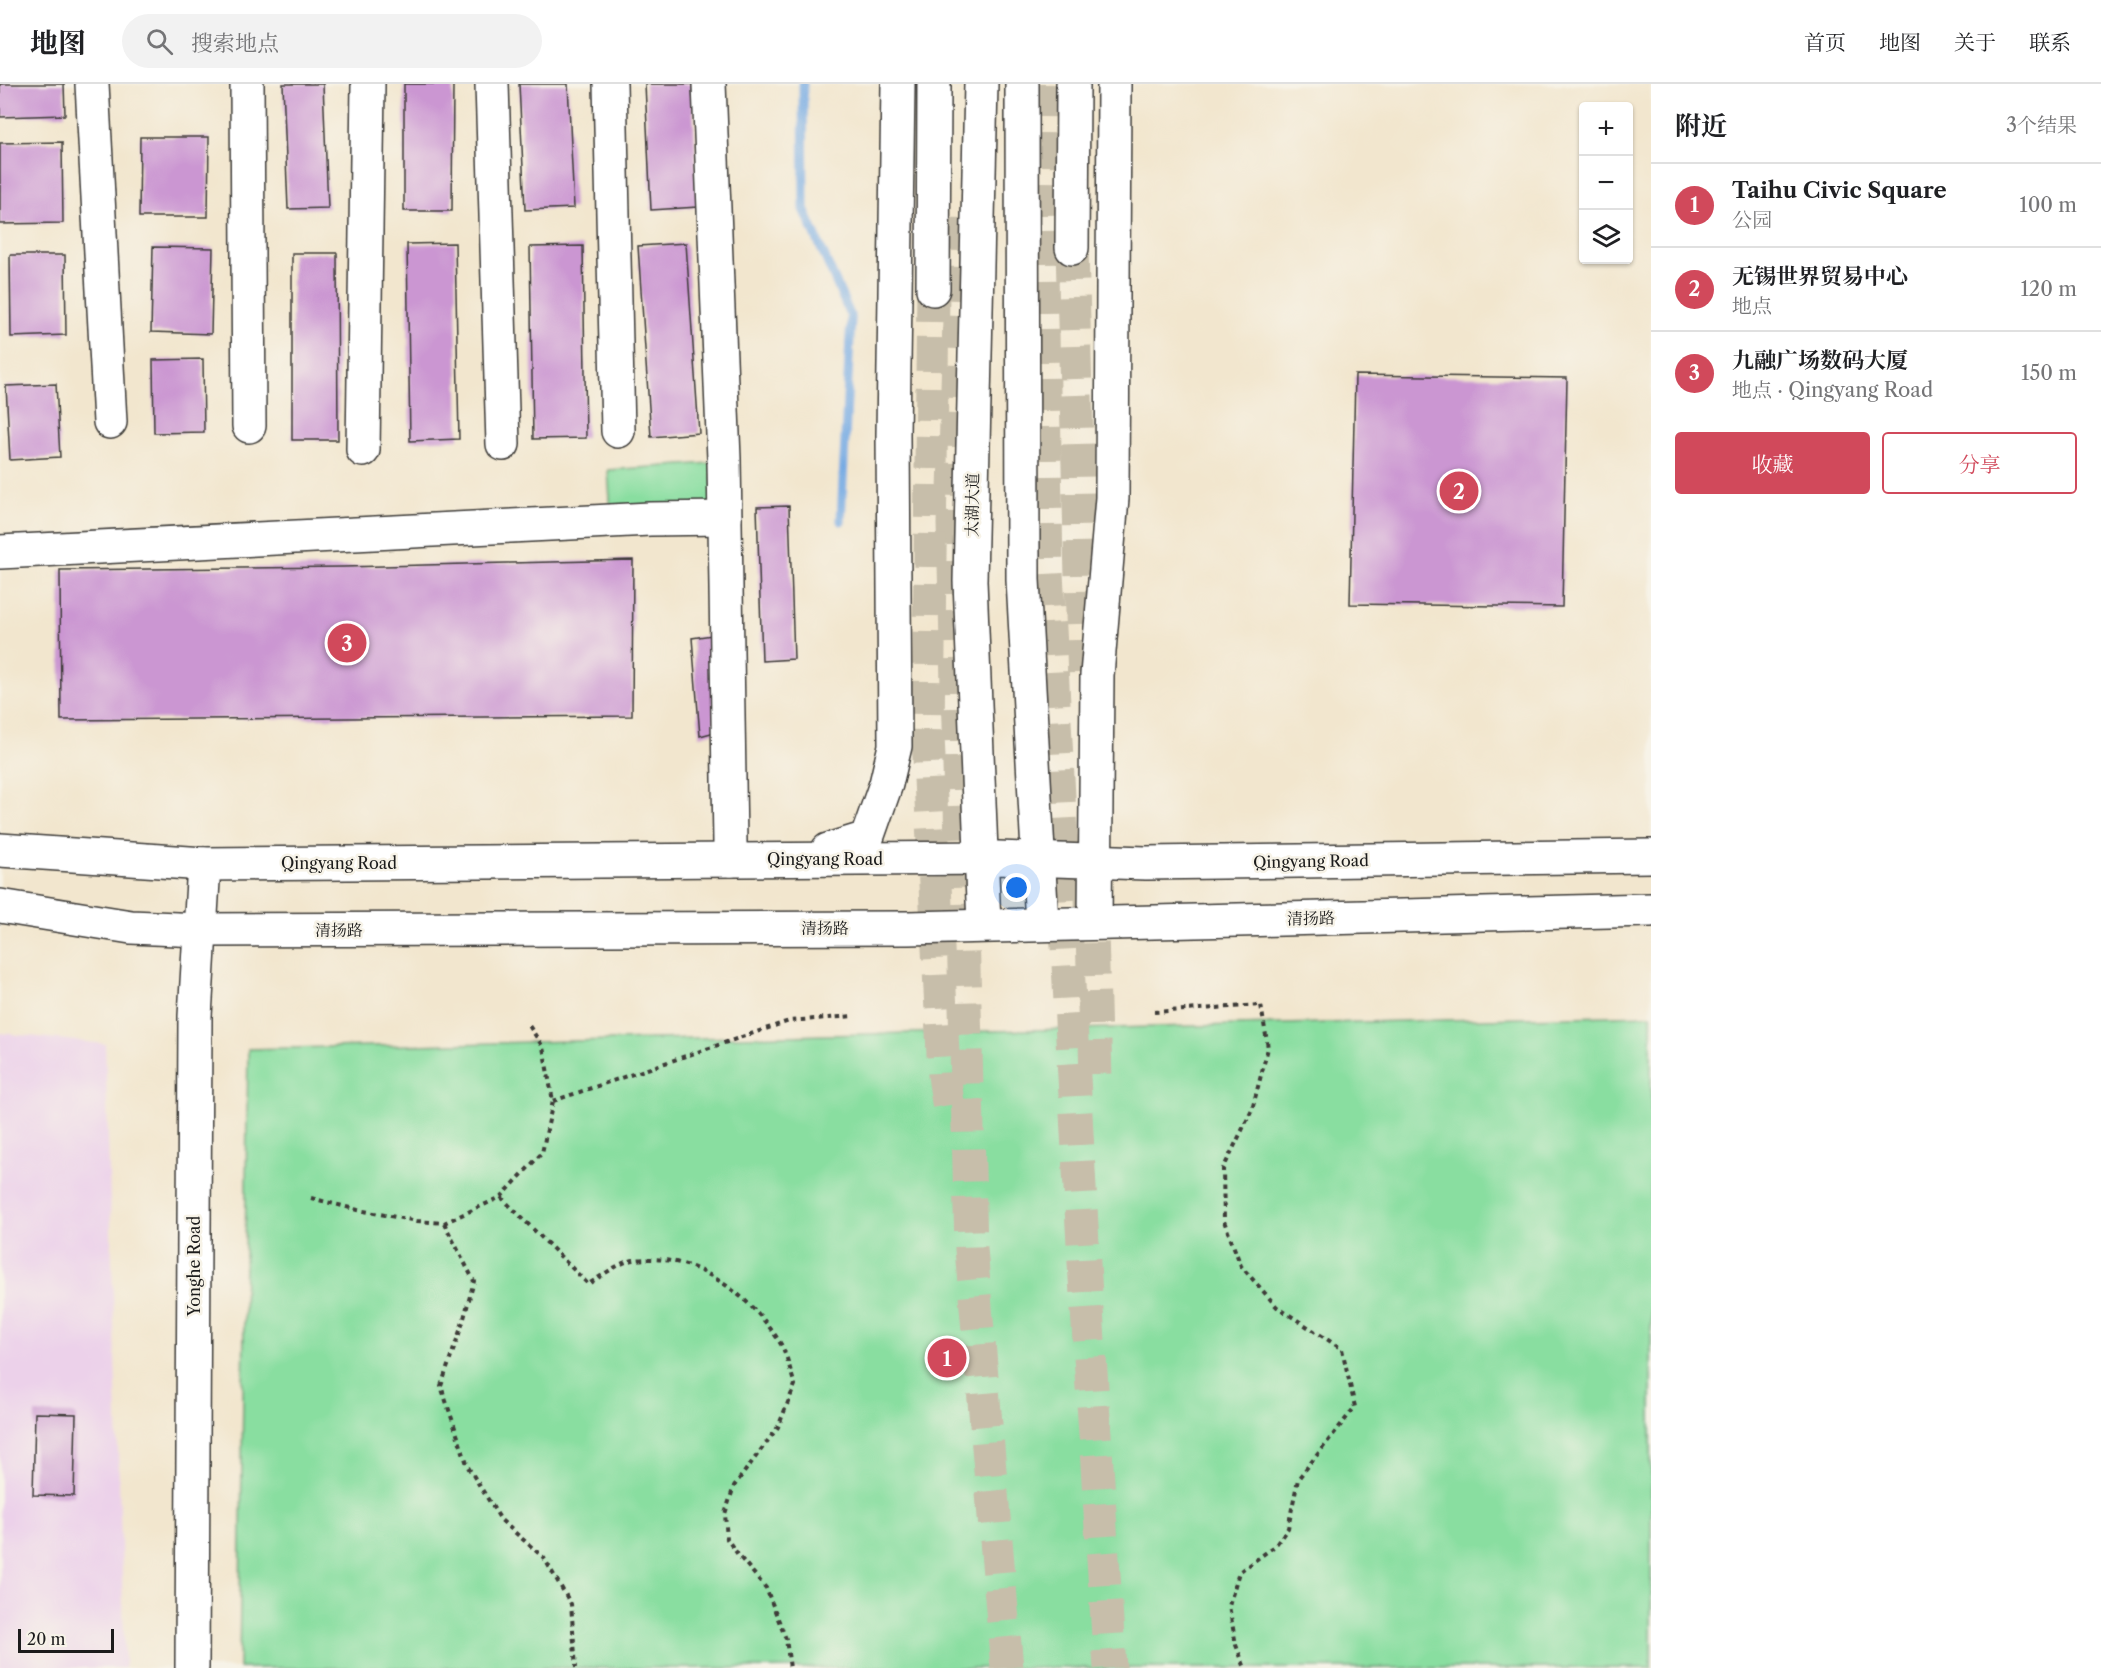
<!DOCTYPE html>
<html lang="zh">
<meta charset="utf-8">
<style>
body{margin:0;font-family:"Libre Caslon Text","Noto Serif SC",serif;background:#f2f2f2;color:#202124}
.controls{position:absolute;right:18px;top:18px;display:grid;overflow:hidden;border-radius:6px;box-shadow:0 2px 4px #0004}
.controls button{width:54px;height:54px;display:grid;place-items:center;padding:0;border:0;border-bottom:2px solid #e0e0e0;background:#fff;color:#202124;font:30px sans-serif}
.scale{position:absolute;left:18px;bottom:15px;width:96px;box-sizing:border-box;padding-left:6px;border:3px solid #1c1c1c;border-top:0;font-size:16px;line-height:21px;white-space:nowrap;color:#1c1c1c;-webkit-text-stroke:4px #f7f3e8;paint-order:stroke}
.you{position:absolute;left:1017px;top:804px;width:21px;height:21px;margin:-15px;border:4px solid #fff;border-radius:50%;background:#1a73e8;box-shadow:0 0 0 9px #1a73e833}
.badge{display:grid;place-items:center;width:39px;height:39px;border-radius:50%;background:#d1495b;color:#fff;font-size:20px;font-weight:700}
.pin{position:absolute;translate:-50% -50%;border:3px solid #fff;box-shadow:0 2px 6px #0006}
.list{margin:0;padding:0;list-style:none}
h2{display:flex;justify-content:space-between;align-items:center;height:78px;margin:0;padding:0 24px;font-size:26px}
h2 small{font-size:20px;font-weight:400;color:#757577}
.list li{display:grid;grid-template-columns:39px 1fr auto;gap:18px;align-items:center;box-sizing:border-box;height:84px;padding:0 24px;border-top:2px solid #e0e0e0}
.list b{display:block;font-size:22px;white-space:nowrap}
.list p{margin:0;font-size:20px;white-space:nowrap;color:#757577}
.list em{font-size:20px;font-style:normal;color:#757577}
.actions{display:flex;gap:12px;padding:18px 24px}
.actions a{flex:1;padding:14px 0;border:2px solid #d1495b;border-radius:6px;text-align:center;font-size:21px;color:#d1495b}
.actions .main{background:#d1495b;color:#fff}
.icon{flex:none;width:33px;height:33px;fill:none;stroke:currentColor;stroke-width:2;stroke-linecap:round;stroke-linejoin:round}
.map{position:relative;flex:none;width:1651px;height:1584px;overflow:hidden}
header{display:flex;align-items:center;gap:36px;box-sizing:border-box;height:84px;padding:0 30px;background:#fff;border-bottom:2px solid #e0e0e0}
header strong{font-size:28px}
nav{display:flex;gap:33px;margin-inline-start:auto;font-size:21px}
.search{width:420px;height:54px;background:#f2f2f2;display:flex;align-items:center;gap:15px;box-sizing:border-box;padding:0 21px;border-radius:33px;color:#757577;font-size:22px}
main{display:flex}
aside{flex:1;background:#fff}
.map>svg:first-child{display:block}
</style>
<header>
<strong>地图</strong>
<div class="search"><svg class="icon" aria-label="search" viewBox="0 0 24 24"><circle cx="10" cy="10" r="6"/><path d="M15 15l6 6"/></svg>搜索地点</div>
<nav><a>首页</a><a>地图</a><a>关于</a><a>联系</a></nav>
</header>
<main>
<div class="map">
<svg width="1651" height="1584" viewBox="0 0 1651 1584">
<rect width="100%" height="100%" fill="#f7f3e8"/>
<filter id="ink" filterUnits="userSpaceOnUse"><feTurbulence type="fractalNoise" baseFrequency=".0167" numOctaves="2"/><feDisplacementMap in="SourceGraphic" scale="12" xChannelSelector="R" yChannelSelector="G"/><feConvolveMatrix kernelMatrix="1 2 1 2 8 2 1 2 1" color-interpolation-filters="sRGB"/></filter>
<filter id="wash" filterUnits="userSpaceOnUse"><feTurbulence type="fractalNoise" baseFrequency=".008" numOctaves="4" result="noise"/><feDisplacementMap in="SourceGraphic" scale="24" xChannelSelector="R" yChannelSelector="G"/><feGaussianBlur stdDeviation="1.35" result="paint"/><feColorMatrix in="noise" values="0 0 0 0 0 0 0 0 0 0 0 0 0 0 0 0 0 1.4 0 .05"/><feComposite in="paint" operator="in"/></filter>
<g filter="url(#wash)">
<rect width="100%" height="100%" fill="#f2e6ce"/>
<polygon fill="#ecd1ea" points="0,949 105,960 125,1584 0,1584"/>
<g fill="#89dea0" stroke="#527d5e" stroke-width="1.5">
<polygon points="711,379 714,424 611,430 608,386"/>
<polygon points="1651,931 1651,1584 239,1584 248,965"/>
</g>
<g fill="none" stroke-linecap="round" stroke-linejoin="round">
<polyline stroke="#76aae3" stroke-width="9" points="803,0 804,125 851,233 841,437"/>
</g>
<g id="blocks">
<g fill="#cb96d2">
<polygon points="0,0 64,0 65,31 0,33"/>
<polygon points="283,0 323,0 328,124 288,125"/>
<polygon points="404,0 453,0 452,127 404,127"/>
<polygon points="519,0 568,0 574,124 525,126"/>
<polygon points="645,0 692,0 698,123 651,126"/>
<polygon points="140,53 209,53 208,133 139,133"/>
<polygon points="62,58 63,139 0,140 0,59"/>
<polygon points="455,159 459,355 410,357 407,160"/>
<polygon points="686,159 699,349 651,353 638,162"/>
<polygon points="583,162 586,354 533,355 530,163"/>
<polygon points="153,163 213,164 211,250 151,248"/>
<polygon points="292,169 337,169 338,356 292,356"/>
<polygon points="10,171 65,171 66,251 11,253"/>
<polygon points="203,275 204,348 154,349 153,276"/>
<polygon points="1355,291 1567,294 1562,523 1350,520"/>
<polygon points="56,300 60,373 10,376 6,302"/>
<polygon points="789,422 794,575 762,577 757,423"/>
<polygon points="633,476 632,632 61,636 60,486 343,483"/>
<polygon points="712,551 715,648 700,652 692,554"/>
<polygon points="35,1329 76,1330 74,1412 33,1411"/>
</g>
</g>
</g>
<g filter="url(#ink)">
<use href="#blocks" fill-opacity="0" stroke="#3c3a37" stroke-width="1.5"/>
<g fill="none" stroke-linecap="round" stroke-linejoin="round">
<g stroke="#c7beaa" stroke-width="33" stroke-dasharray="33 16" stroke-linecap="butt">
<polyline points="1042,0 1041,124 1047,489 1084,1179 1110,1584"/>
<polyline points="962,134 953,440 971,1165 1007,1584"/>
<polyline points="1072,164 1084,602"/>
<polyline points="933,205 928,652 944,991 949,1025"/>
<polyline points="1091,810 1096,995"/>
</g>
<defs>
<g id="minor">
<polyline points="92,0 110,338"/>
<polyline points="247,0 249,342"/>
<polyline points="492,0 503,360"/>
<polyline points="610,0 618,347"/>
<polyline points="709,0 724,375 730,760 732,776"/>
<polyline points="363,366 368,0"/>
<polyline points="0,468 650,435 725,434"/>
<polyline points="192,1584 195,932 204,780"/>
</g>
<g id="major">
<polyline points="981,0 970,497 984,841"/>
<polyline points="1022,0 1023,496 1042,840"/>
<polyline points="0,766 204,780 998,774 1146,779 1651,772"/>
<polyline points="828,766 867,754 886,700 895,662 893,351 898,0"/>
<polyline points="0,822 131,843 200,846 908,844 1651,826"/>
<polyline points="1095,838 1097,591 1112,414 1114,0"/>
</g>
<g id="highway">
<polyline points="1072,164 1073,0"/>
<polyline points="933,205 934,0"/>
</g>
</defs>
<use href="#minor" stroke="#3c3a37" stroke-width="36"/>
<use href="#major" stroke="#3c3a37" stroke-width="36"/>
<use href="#highway" stroke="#3c3a37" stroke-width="36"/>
<g stroke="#3c3a37" stroke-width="4" stroke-dasharray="4.5 4.5" stroke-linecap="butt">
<polyline points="1154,928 1261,921 1268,964 1252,1026 1223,1085 1224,1137 1241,1182 1277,1223 1342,1265 1355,1323 1298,1395 1288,1444 1275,1462 1239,1488 1229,1522 1236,1561 1245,1584"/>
<polyline points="553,1017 789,937 854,932"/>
<path d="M501 1113 588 1200C599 1194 617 1180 629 1177 689 1165 748 1208 779 1257 787 1269 790 1287 795 1301L778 1343 734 1402 725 1430 727 1455 739 1472 766 1504 786 1555 790 1584"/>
<polyline points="311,1114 358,1126 417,1137 444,1139 501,1113 542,1069 553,1017 543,963 528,940"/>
<polyline points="444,1139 474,1197 463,1238 441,1302 468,1383 501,1436 544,1474 571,1520 576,1584"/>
</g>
<use href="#minor" stroke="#fff" stroke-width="33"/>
<use href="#major" stroke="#fff" stroke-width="33"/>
<use href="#highway" stroke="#fff" stroke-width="33"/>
</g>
</g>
<g text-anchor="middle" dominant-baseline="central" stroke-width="5" stroke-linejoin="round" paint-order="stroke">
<g font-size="16" fill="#1c1c1c" stroke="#f7f3e8">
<text transform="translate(972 421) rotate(-89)">太湖大道</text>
<text x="825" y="775">Qingyang Road</text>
<text transform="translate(1311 777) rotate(-1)">Qingyang Road</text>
<text x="339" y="779">Qingyang Road</text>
<text transform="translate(1311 834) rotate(-1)">清扬路</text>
<text x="825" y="844">清扬路</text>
<text x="339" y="846">清扬路</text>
<text transform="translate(194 1182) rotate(-90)">Yonghe Road</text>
</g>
</g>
</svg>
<div class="controls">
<button>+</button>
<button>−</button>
<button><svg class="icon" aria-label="layers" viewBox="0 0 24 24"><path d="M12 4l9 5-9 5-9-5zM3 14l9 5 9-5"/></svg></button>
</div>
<div class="scale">20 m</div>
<div class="you"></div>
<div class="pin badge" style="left:947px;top:1274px">1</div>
<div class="pin badge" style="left:1459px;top:407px">2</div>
<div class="pin badge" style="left:347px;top:559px">3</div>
</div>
<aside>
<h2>附近<small>3个结果</small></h2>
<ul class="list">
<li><span class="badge">1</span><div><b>Taihu Civic Square</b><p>公园</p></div><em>100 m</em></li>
<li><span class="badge">2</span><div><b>无锡世界贸易中心</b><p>地点</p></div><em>120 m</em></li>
<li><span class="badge">3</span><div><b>九融广场数码大厦</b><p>地点 · Qingyang Road</p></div><em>150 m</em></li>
</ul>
<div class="actions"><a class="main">收藏</a><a>分享</a></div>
</aside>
</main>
